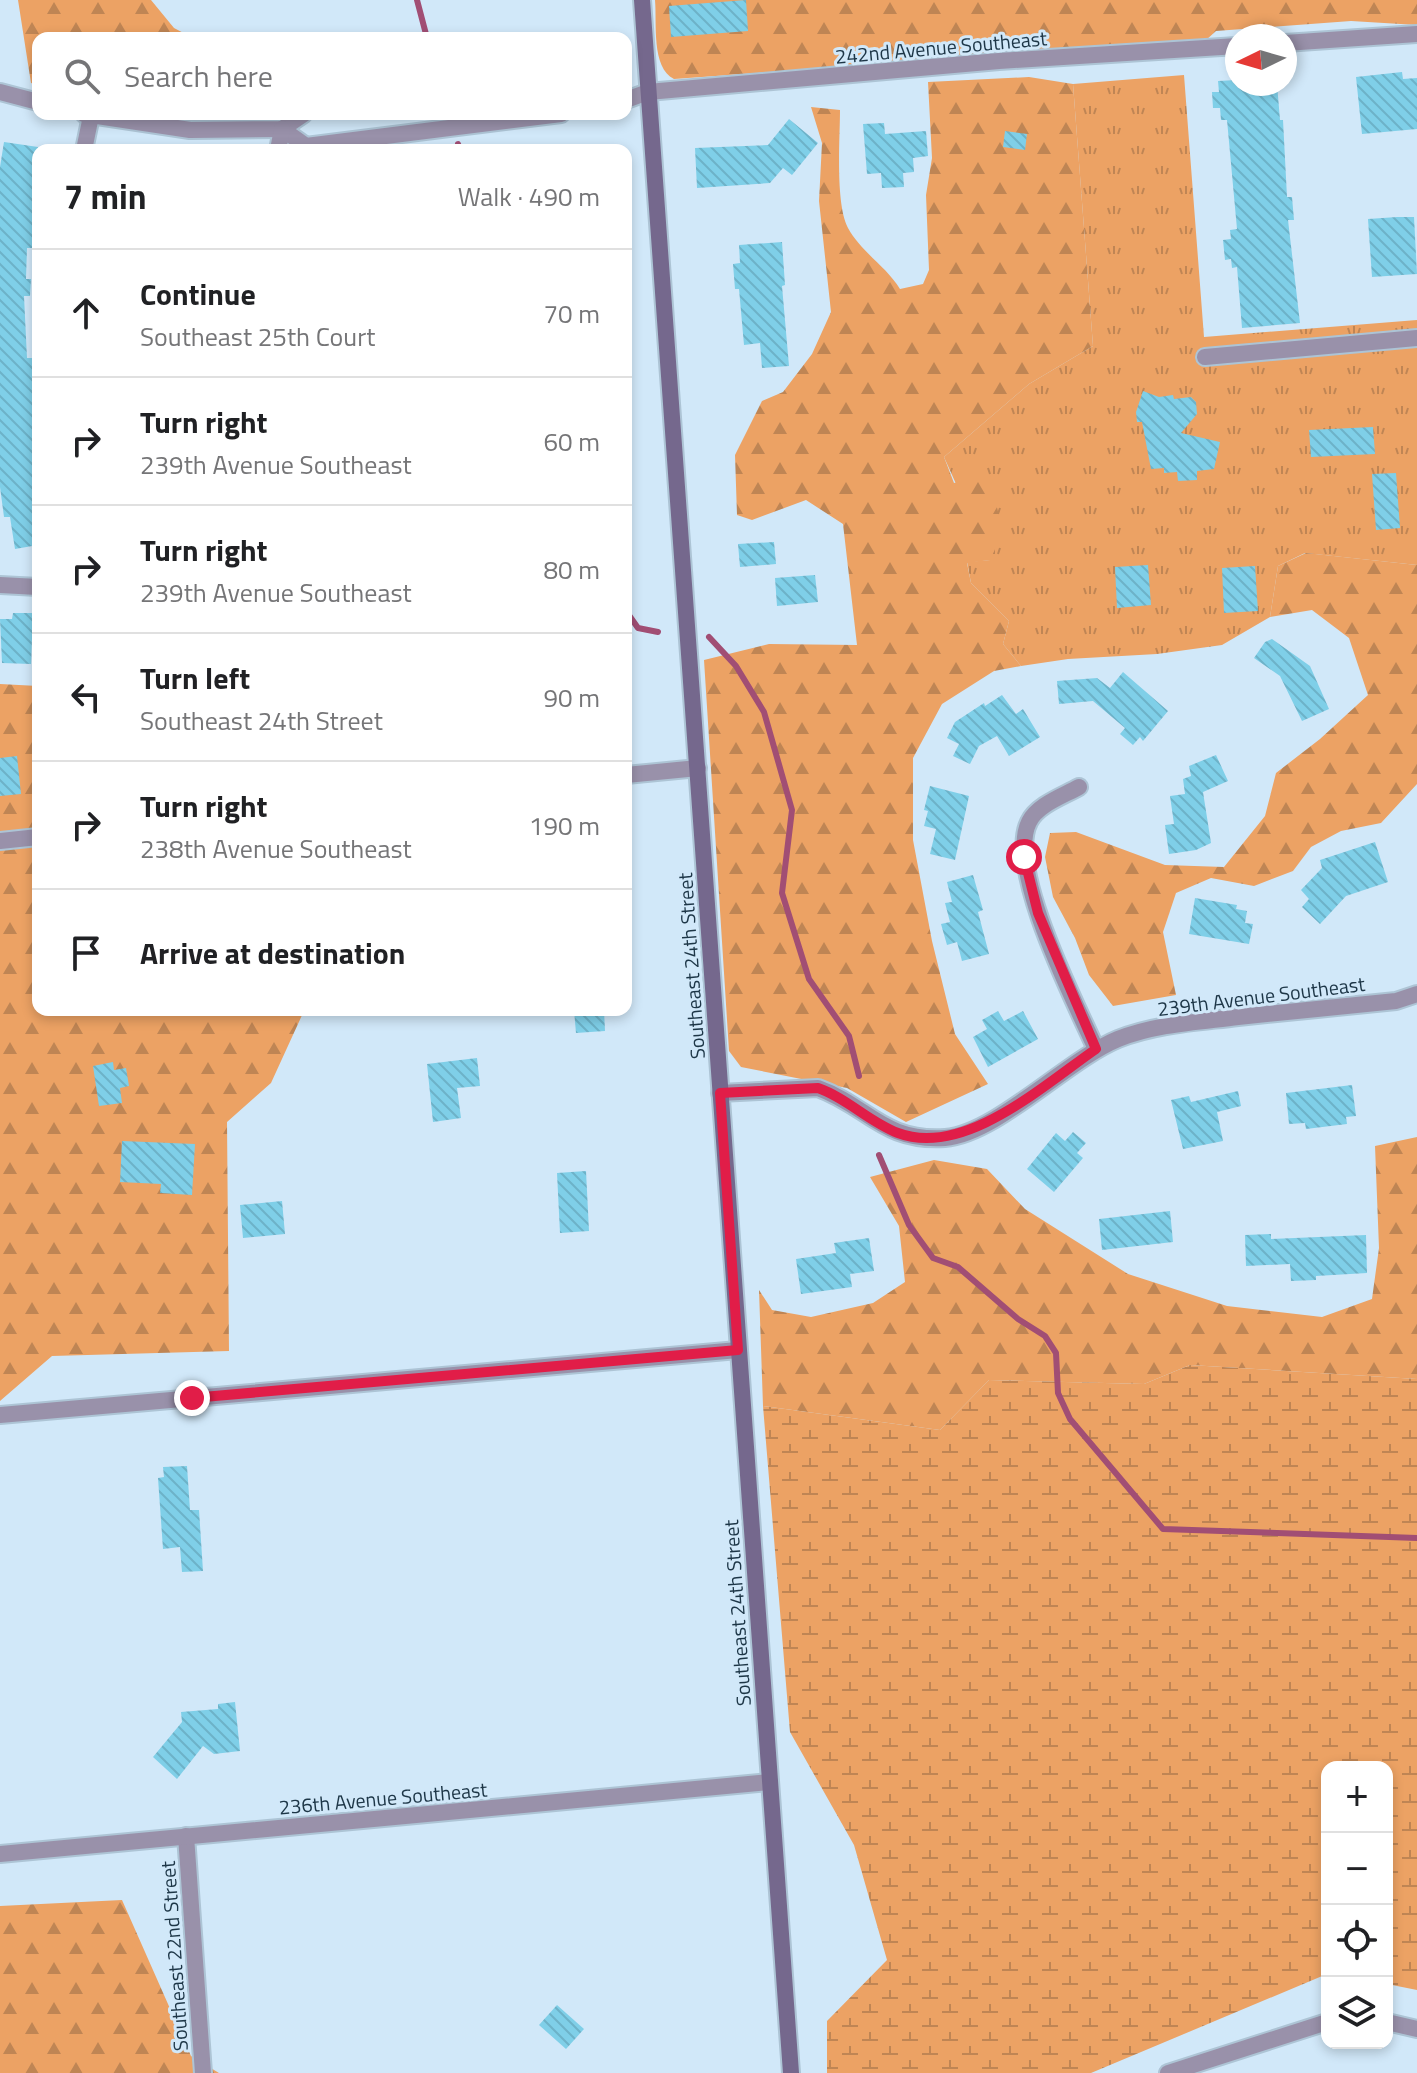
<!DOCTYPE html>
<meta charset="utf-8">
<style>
body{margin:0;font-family:"Titillium Web",sans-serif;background:#f2f2f2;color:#202124}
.controls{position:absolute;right:24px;bottom:24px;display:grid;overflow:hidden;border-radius:16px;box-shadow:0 4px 12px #0003}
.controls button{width:72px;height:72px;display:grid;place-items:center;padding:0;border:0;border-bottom:2px solid #e0e0e0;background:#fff;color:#202124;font:40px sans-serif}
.compass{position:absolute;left:1225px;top:24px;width:72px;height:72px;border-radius:50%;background:#fff;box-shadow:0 4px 12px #0003;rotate:265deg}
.stop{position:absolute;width:24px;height:24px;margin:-18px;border:6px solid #e11d48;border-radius:50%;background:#fff}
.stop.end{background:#e11d48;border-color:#fff;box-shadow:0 2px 8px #0008}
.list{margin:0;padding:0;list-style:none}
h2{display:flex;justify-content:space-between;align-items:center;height:104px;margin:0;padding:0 32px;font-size:34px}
h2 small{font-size:26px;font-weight:400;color:#757577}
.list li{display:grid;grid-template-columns:52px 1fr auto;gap:24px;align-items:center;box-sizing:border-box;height:128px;padding:0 32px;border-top:2px solid #e0e0e0}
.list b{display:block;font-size:30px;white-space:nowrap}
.list p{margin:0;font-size:26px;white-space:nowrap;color:#757577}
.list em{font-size:26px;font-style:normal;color:#757577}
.icon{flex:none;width:44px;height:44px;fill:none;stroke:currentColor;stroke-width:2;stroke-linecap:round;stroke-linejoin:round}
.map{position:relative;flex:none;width:1417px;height:2073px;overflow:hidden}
.search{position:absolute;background:#fff;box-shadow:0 4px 12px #0003;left:32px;top:32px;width:600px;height:88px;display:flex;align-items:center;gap:20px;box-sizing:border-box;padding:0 28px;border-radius:16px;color:#757577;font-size:30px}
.panel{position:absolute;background:#fff;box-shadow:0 4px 12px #0003;left:32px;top:144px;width:600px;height:872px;border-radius:16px}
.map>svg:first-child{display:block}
</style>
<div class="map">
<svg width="1417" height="2073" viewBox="0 0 1417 2073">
<defs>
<pattern id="grass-tufts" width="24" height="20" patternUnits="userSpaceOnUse" patternTransform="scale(2)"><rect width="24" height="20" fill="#eca264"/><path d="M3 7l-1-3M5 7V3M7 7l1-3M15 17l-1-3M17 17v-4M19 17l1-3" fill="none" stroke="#bf8554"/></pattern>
<pattern id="forest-firs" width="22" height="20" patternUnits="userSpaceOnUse" patternTransform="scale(2)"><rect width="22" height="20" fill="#eca264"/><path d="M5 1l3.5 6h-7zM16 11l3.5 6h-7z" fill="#bf8554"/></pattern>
<pattern id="wetland-marsh" width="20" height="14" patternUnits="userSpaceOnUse" patternTransform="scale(2)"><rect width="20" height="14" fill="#eca264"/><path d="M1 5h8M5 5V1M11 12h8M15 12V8" fill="none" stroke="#bf8554"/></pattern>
<pattern id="building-back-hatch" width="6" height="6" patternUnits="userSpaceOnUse" patternTransform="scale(2)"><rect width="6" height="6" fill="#7fcfe8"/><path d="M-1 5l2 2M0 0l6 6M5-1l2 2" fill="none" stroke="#6db2c8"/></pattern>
</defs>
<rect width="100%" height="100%" fill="#d1e8f9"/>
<polygon fill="url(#grass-tufts)" points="1184,75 1204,337 1417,320 1417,565 1305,553 1278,566 1270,617 1222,645 1157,654 1068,659 1021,666 1003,644 1009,621 971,583 967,562 990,560 944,457 1029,384 1093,346 1073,84"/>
<g fill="url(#forest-firs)">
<polygon points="18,0 151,0 174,28 193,38 38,38 38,85 31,83"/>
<path d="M655 0H1417V25L1351 21 1216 31 1205 41 674 79C651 68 657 22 655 0Z"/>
<path d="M1029 77 1073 84 1093 346 1029 384 944 457 954 483 984 475C999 506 1007 529 990 560L967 563 971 583 1009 621 1003 644 1021 666 994 671 942 704 913 758V840L932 941 955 1034 988 1084 906 1122 847 1088 741 1067 729 1051 704 660 769 644 857 645 843 524 806 500 752 520 737 515 735 455 762 401 783 392 812 354 831 312 819 201 822 143 811 107 840 110C840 139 835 203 848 228 861 252 886 266 900 289L923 284 929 270 926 195 932 158 928 82Z"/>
<polygon points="1306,553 1417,565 1417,784 1381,823 1341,831 1311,847 1293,871 1254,886 1211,878 1176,893 1163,932 1176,995 1113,1006 1089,975 1075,938 1053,897 1045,857 1050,833 1076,832 1165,865 1224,867 1265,816 1276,773 1320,739 1368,695 1349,638 1312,610 1270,617 1278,566"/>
<polygon points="0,684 38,686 38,1010 302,1010 303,1013 271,1083 227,1122 229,1351 52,1356 0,1401"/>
<polygon points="1417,1137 1417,1379 1190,1365 1144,1384 989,1380 940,1430 763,1406 759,1290 772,1310 811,1317 873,1303 905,1282 899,1226 870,1177 934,1160 987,1169 1025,1209 1128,1274 1227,1306 1322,1317 1372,1299 1379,1248 1375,1146"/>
<polygon points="122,1900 191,2056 219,2073 0,2073 0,1906"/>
</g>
<polygon fill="url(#wetland-marsh)" points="1190,1365 1417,1379 1417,1990 1387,1984 1387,1767 1327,1767 1327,1974 1091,2073 827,2073 827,2021 887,1960 854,1845 790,1732 763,1406 940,1430 989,1380 1144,1384"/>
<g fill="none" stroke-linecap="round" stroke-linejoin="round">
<g stroke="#a14e74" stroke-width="6">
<polyline points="417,0 427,38"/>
<polyline points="458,144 460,150"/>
<polyline points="626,611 638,628 658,632"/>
<polyline points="709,637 736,666 764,712 792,810 782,893 809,979 849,1036 859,1076"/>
<polyline points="879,1155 909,1225 933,1258 958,1267 1018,1319 1045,1336 1056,1353 1058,1393 1070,1419 1163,1529 1417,1538"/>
</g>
</g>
<g fill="url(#building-back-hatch)">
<polygon points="746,0 748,31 671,37 669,6"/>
<polygon points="1402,72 1403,79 1417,78 1417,129 1362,134 1356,77"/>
<polygon points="1237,80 1237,84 1277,84 1280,120 1283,120 1287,197 1292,197 1294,220 1288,220 1300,323 1242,328 1237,267 1232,268 1231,259 1225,260 1223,240 1231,239 1230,230 1237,229 1227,120 1221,120 1220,108 1213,108 1212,92 1219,92 1218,81"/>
<polygon points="789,119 818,143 792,175 783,168 770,183 697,188 695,148 768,145"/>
<polygon points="884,123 885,134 926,131 928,156 913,158 914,172 903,173 904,187 882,188 881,173 867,174 863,124"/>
<polygon points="1005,131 1027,134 1025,150 1003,147"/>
<polygon points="4,142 38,147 37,248 27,248 26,279 31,279 30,296 24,296 27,358 32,358 35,389 38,388 38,408 34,409 38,433 38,545 15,549 10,517 4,517 0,487 0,167"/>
<polygon points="1397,217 1414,217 1417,274 1372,277 1368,219"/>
<polygon points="782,242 785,285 782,286 789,366 762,368 760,343 744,345 739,289 735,289 733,264 740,263 739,245"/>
<polygon points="1143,391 1159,397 1173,395 1174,399 1191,397 1196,402 1197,414 1181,433 1220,442 1214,469 1197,471 1197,480 1178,481 1177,472 1164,473 1164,468 1151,469 1142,422 1137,422 1136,412"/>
<polygon points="1373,427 1375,454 1311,457 1309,430"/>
<polygon points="1396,473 1400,528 1376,530 1372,474"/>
<polygon points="774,542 776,564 740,567 738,544"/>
<polygon points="1148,565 1151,605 1117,608 1115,567"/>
<polygon points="1255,566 1258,611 1224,613 1222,568"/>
<polygon points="815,575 818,602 777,606 775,578"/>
<polygon points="13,613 33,613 31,664 2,663 0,619 12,619"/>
<polygon points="1272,639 1310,666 1329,709 1302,721 1280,676 1254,658 1265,642"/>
<polygon points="1123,672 1168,711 1143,741 1140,737 1133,745 1120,734 1125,728 1093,701 1059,704 1057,681 1097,678 1110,688"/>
<polygon points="1002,695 1016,714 1023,709 1040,737 1009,756 997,736 979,746 970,764 953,756 959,744 947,738 955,722 984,703 985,706"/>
<polygon points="1216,755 1228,781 1203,792 1211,843 1196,850 1169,854 1165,825 1174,824 1170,796 1185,794 1183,779 1191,776 1189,766"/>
<polygon points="17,756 21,794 0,796 0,758"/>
<polygon points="930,786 969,796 955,860 930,854 936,829 924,826 928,811 924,810"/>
<polygon points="1375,842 1388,882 1346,896 1320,924 1302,907 1309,899 1301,890 1322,868 1320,860"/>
<polygon points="973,875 983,910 978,912 989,954 962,961 957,942 947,945 941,924 950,922 945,903 952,902 947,882"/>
<polygon points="1195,898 1237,905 1236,909 1247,911 1245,923 1253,924 1249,944 1189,934"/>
<polygon points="574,1010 604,1010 605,1031 576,1033"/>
<polygon points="998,1011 1004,1021 1023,1011 1038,1039 988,1067 973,1037 987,1029 982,1020"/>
<polygon points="477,1058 480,1086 457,1088 461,1118 433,1122 427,1064"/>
<polygon points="113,1062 114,1070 126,1068 129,1086 120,1088 122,1103 99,1106 93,1066"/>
<polygon points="1352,1085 1356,1116 1346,1117 1347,1124 1306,1129 1305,1123 1289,1124 1286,1093"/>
<polygon points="1238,1091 1241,1106 1217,1112 1223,1141 1183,1149 1171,1100 1189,1096 1191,1102"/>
<polygon points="1073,1132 1086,1143 1077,1153 1083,1158 1054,1192 1027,1169 1056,1133 1065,1141"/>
<polygon points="122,1141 195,1144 192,1195 160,1193 161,1184 120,1182"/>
<polygon points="586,1171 589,1231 560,1233 557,1173"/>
<polygon points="282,1201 285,1234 243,1238 240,1205"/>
<polygon points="1170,1211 1173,1242 1102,1250 1099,1219"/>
<polygon points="1271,1234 1271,1239 1366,1235 1367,1273 1316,1276 1316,1280 1291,1281 1290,1264 1246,1266 1245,1235"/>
<polygon points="869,1238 874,1271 850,1274 852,1287 801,1294 796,1259 836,1253 834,1243"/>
<polygon points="187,1466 190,1510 199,1510 203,1571 182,1572 180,1547 163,1549 158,1478 164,1477 163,1467"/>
<polygon points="235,1702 240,1751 214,1754 203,1746 177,1779 153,1757 182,1722 181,1712 218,1709 218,1704"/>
<polygon points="557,2005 584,2029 566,2049 539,2025"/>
</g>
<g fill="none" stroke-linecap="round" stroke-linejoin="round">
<defs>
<g id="street">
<polyline points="1285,43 1417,34"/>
<polyline points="0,92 38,102"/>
<polyline points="626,100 648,92 999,61 1237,46"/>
<polyline points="84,114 190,130 282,129 304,114"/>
<polyline points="282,129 306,146 561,114"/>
<polyline points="84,150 91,116"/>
<polyline points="278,150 282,129"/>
<polyline points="1205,357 1417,338"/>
<polyline points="0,585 38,587"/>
<polyline points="626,775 698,768"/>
<path d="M1079 787C1063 796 1037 805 1029 822 1006 868 1075 1002 1096 1049"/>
<polyline points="0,841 38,837"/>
<path d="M720 1093 818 1088C868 1106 883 1142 945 1138 996 1134 1067 1060 1118 1039 1156 1024 1198 1022 1238 1017 1291 1012 1343 1006 1396 1001L1417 994"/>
<polyline points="0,1415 738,1350"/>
<polyline points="186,1836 203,2073"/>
<polyline points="0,1854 770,1782"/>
<polyline points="1387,2022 1417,2029"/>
<polyline points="1168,2073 1327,2022"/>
</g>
<polyline id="secondary" points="642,0 791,2073"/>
</defs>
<use href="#street" stroke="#adc4d5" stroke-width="20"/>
<use href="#secondary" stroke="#adc4d5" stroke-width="20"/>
<use href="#street" stroke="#9991aa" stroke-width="16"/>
<use href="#secondary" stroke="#75688d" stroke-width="16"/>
</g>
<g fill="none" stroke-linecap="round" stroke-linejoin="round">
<path stroke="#e11d48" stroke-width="10" d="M192 1398 738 1350 720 1093 818 1088C847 1098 869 1122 898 1133 964 1158 1044 1085 1096 1049L1038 913 1024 857"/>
</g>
<g text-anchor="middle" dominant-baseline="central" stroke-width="6" stroke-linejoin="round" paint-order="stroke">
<g font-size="20" fill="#1d3647" stroke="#d1e8f9">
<text transform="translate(941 47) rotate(-5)">242nd Avenue Southeast</text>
<text transform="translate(691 966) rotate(-94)">Southeast 24th Street</text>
<text transform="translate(1261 996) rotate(-7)">239th Avenue Southeast</text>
<text transform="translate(737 1613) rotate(-94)">Southeast 24th Street</text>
<text transform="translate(383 1798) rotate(-5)">236th Avenue Southeast</text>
<text transform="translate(174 1956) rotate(-94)">Southeast 22nd Street</text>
</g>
</g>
</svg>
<div class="controls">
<button>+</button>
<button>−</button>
<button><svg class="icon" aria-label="locate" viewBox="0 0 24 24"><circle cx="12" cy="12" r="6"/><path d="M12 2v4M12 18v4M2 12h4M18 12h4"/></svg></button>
<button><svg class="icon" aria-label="layers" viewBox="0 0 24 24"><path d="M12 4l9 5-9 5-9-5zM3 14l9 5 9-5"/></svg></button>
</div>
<svg class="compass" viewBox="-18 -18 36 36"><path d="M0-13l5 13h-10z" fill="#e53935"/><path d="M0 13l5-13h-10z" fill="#757577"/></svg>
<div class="stop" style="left:1024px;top:857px"></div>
<div class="stop end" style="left:192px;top:1398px"></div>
<div class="search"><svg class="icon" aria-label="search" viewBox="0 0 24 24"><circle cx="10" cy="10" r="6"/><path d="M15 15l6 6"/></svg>Search here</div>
<section class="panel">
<h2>7 min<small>Walk · 490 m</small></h2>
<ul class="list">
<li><svg class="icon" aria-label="ahead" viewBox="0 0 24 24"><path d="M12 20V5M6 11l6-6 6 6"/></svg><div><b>Continue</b><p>Southeast 25th Court</p></div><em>70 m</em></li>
<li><svg class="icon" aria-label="right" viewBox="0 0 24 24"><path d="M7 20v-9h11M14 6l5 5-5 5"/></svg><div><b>Turn right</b><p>239th Avenue Southeast</p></div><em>60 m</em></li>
<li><svg class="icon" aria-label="right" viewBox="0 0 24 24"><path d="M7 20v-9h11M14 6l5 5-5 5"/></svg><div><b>Turn right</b><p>239th Avenue Southeast</p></div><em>80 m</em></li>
<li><svg class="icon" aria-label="left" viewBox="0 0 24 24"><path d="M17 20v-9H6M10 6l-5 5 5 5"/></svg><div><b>Turn left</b><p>Southeast 24th Street</p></div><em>90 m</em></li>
<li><svg class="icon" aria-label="right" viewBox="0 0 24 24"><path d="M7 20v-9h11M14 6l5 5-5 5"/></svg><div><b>Turn right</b><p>238th Avenue Southeast</p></div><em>190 m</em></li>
<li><svg class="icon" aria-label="arrive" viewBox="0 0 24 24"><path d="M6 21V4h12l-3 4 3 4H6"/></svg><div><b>Arrive at destination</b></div></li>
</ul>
</section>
</div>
